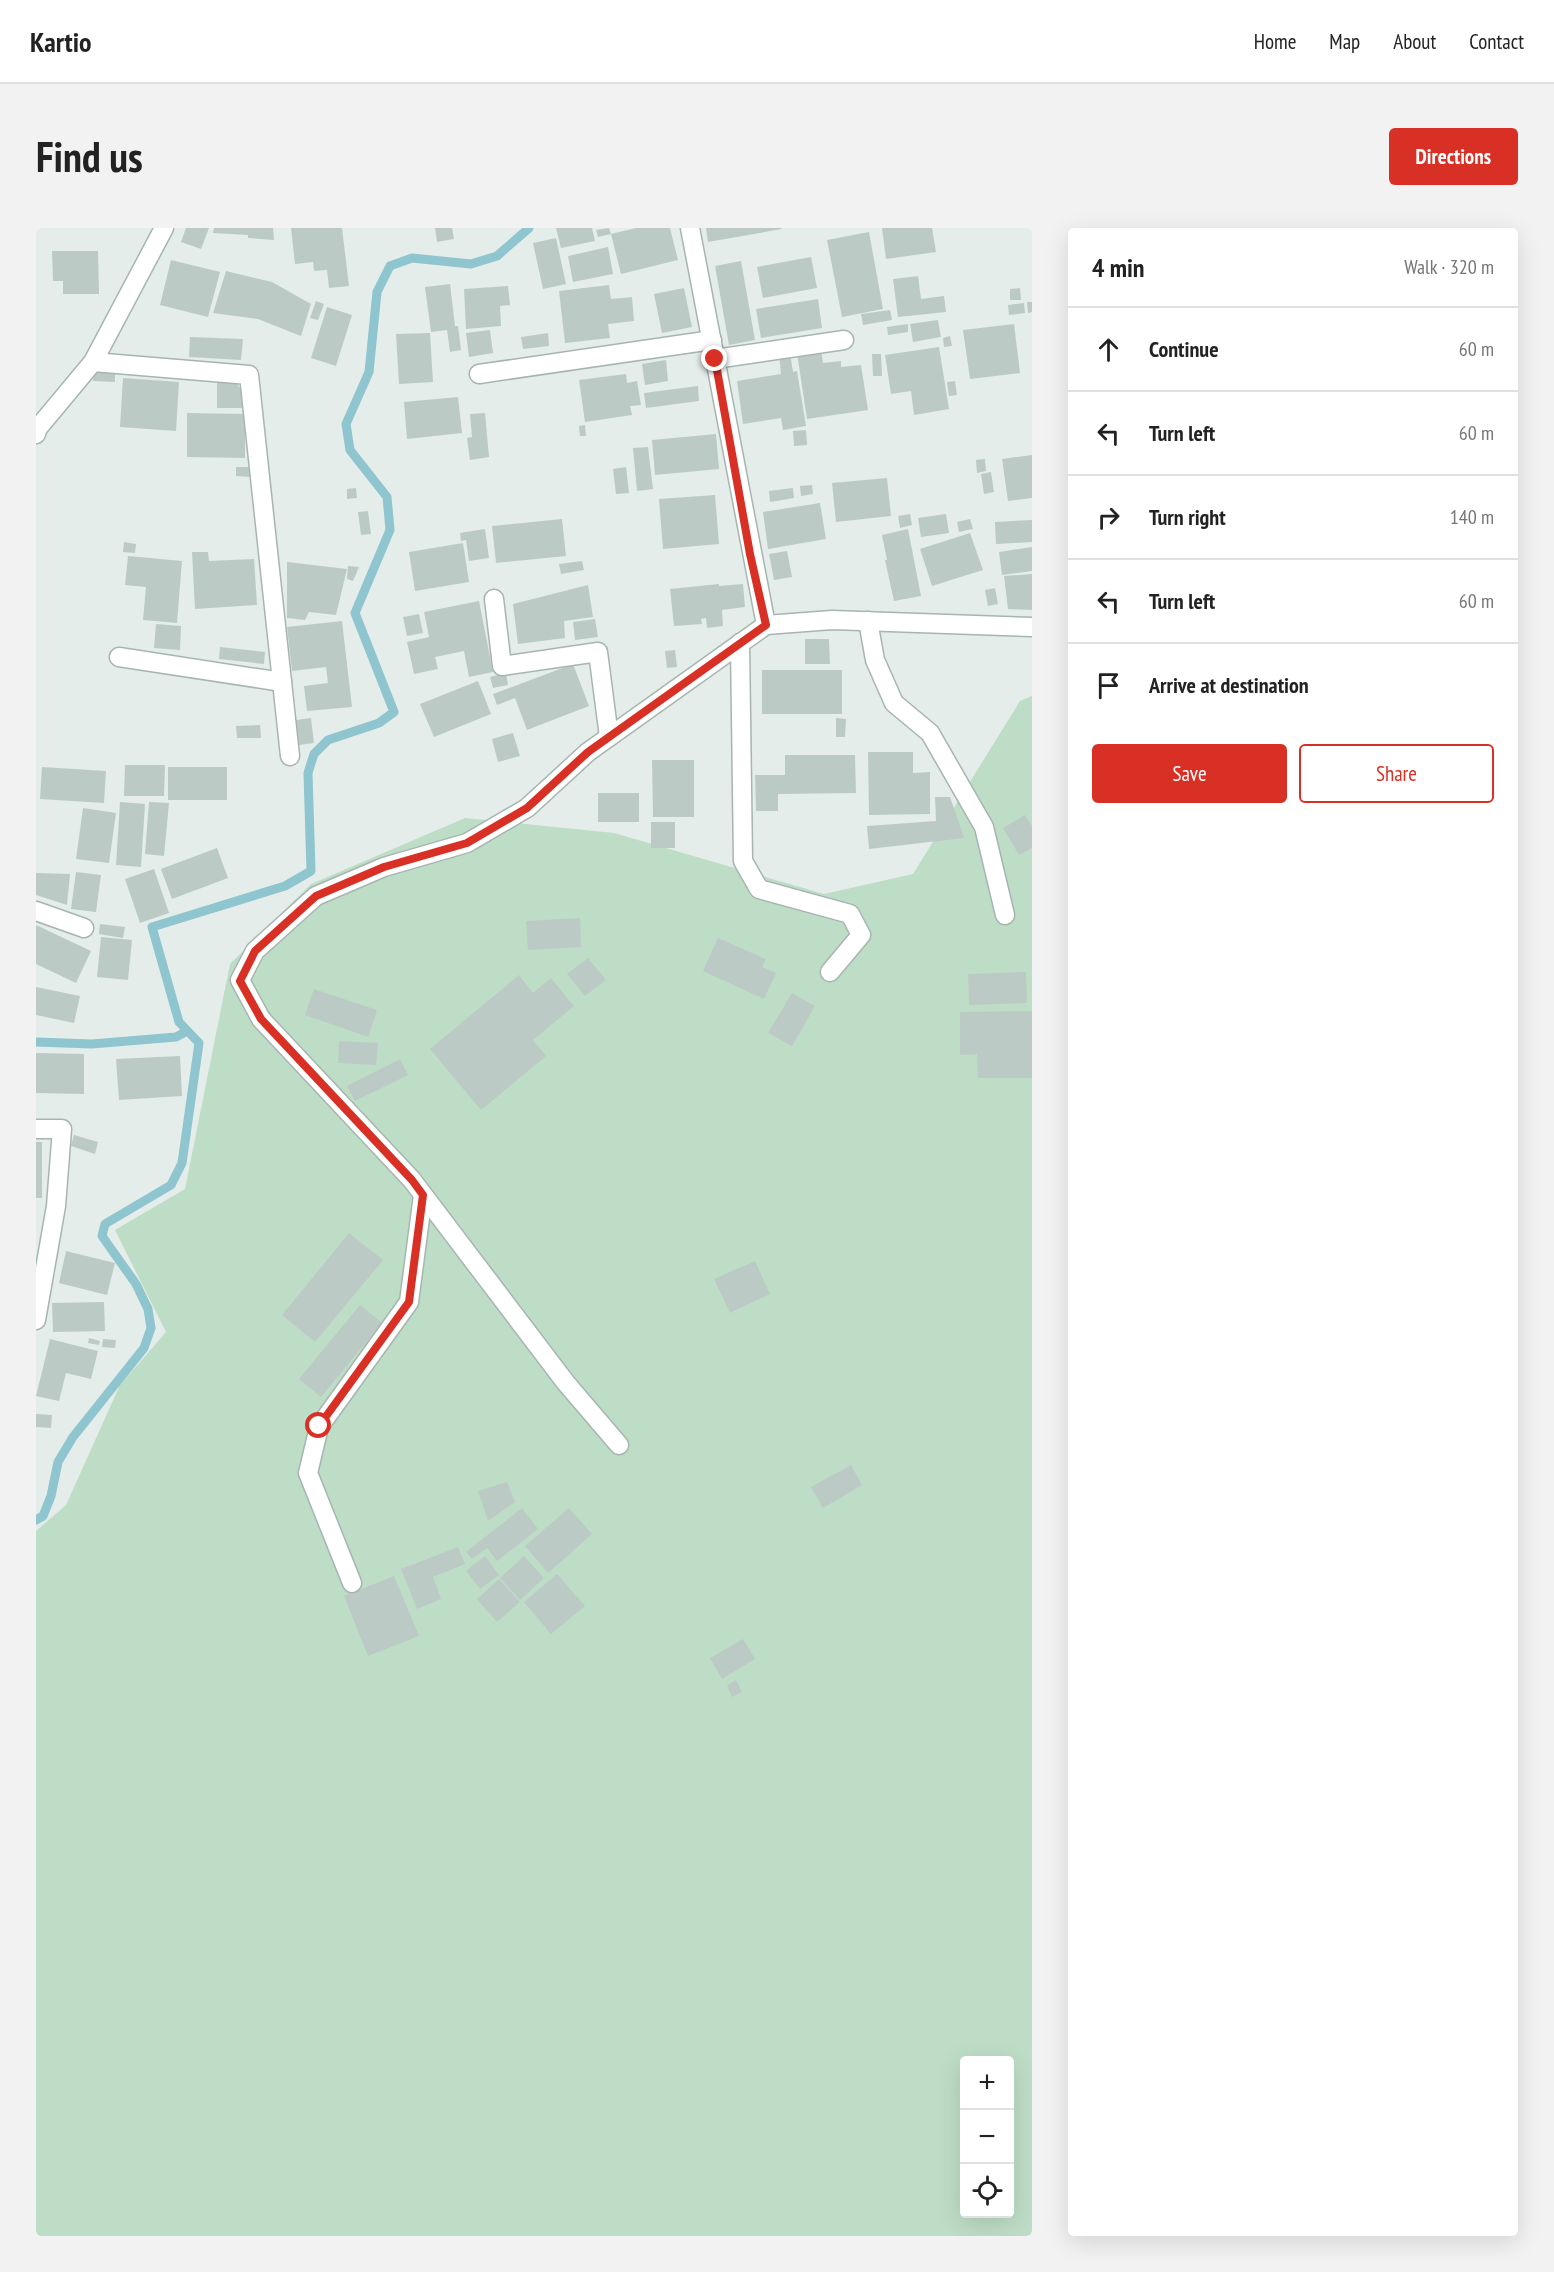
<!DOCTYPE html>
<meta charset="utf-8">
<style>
body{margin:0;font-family:"PT Sans Narrow",sans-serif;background:#f2f2f2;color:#222}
.controls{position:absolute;right:18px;bottom:18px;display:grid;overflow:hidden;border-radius:6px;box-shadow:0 6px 24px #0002}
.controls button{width:54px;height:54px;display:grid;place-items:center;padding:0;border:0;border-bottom:2px solid #e0e0e0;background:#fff;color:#222;font:30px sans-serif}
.stop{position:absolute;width:18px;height:18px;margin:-14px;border:4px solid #d93025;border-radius:50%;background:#fff}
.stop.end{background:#d93025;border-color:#fff;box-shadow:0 2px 6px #0008}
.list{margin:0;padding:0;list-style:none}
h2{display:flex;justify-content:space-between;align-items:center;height:78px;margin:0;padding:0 24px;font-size:26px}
h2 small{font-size:20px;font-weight:400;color:#767676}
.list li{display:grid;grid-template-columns:39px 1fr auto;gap:18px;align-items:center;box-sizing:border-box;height:84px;padding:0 24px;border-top:2px solid #e0e0e0}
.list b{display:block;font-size:22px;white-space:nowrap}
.list em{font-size:20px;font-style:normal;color:#767676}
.actions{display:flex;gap:12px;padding:18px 24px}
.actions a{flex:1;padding:14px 0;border:2px solid #d93025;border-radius:6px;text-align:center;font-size:21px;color:#d93025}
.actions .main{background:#d93025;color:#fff}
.icon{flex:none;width:33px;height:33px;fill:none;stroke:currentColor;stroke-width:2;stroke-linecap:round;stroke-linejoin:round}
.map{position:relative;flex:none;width:996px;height:2008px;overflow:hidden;border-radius:6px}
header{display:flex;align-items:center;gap:36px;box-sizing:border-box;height:84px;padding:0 30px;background:#fff;border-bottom:2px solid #e0e0e0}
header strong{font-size:28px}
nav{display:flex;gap:33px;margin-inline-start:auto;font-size:21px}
.intro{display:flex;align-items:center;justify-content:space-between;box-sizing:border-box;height:144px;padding:0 36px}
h1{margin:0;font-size:42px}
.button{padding:15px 27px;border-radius:6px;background:#d93025;color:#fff;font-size:21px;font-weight:700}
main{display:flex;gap:36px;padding:0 36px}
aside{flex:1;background:#fff;border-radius:6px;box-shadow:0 6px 24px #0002}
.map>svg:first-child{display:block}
</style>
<header>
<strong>Kartio</strong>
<nav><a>Home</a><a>Map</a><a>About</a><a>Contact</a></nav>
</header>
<div class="intro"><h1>Find us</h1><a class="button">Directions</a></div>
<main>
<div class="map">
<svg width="996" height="2008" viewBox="0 0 996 2008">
<rect width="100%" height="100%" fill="#e4ede9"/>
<path fill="#beddc6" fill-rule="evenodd" d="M996 468V2008H0V1303L30 1277 84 1157 130 1104 79 1002 149 961 194 736 275 656 429 590 578 605 788 666 877 646 984 473ZM928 1832H974V1986H928Z"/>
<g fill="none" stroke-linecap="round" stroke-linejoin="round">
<g stroke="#8ec5cf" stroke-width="9">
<polyline points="0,814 56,816 140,809 151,803"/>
<polyline points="0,1292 7,1288 15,1268 22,1234 37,1209 108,1120 115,1100 112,1081 100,1056 66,1008 69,996 135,957 146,935 163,815 143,794 116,699 249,658 275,643 272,545 278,526 292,512 343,495 358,484 319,385 354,302 351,269 314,222 310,196 333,144 341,64 354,38 376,30 435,36 461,28 493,0"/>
</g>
</g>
<g fill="#bccac5">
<polygon points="150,0 173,0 165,21 145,14"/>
<polygon points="178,0 237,0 238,12 212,10 212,7 177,5"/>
<polygon points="255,0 306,0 313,58 293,60 291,42 278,43 277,34 259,36"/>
<polygon points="399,0 416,0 418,11 401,14"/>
<polygon points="520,0 556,0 559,13 525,20"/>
<polygon points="573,0 575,6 562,9 560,2"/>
<polygon points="600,0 634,0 642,32 585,46 575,6"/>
<polygon points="670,0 745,0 746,1 672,14"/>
<polygon points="846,0 896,0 900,24 850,31"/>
<polygon points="833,4 847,81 806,89 791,12"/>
<polygon points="520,10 530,56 507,61 497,15"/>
<polygon points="572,19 577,46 537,54 532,28"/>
<polygon points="16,23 62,23 63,66 27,66 27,53 17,53"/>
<polygon points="775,29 781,60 727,70 721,39"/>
<polygon points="135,32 184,44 172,89 124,77"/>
<polygon points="705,33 719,112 693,117 679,38"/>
<polygon points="190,43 236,54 275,76 265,108 222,91 177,85"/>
<polygon points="882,48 885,71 908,68 910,84 862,89 857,51"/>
<polygon points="414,56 419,98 422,98 425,122 414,124 411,102 395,104 389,59"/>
<polygon points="573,57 575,71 596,69 598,93 572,96 574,110 529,115 523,63"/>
<polygon points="472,58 474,77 464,78 465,98 430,101 428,61"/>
<polygon points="648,60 656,99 626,105 618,66"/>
<polygon points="984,60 985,72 974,72 974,61"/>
<polygon points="782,71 786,100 725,110 720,81"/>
<polygon points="280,73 288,76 282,92 274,90"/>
<polygon points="991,74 996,74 996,84 992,85"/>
<polygon points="988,75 989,85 973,87 972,77"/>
<polygon points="291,79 316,87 300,138 275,130"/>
<polygon points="854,82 856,92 827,97 825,86"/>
<polygon points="902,92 905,109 877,114 874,96"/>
<polygon points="872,96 872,104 852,107 851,99"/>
<polygon points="978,96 984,145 934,151 927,102"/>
<polygon points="454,102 457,125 433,129 430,105"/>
<polygon points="394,105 397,154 363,156 360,106"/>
<polygon points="512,105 513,118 487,121 485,109"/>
<polygon points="914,108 916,118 908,119 907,110"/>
<polygon points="154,109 207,111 205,132 153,129"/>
<polygon points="903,119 913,181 878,187 875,163 855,166 849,127"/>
<polygon points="785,121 787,135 805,133 805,139 825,137 832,182 771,191 761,125"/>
<polygon points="754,125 757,144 761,143 770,198 747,202 745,190 707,196 701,153 745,146 743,127"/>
<polygon points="836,126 845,126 846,148 837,148"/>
<polygon points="630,132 632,153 609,157 606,136"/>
<polygon points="58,143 79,144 79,154 57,153"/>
<polygon points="590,146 591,155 601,153 605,177 594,178 596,187 549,194 543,152"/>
<polygon points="87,150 143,154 140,203 84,199"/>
<polygon points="919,153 921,167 913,168 911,154"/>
<polygon points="181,155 200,155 209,166 209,180 181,180"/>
<polygon points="662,158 663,173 610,180 608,165"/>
<polygon points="422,169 426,205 371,211 368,174"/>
<polygon points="151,185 209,186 209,230 151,229"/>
<polygon points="449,185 453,229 434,232 431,210 436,209 434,186"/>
<polygon points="549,197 550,208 544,208 543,198"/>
<polygon points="770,202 771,217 758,218 757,203"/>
<polygon points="680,206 683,241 619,247 616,212"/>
<polygon points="612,219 617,261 601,263 597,220"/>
<polygon points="996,227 996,270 972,273 966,231"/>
<polygon points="949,231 950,243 941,245 940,232"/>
<polygon points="200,239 214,239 214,249 200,248"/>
<polygon points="590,239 593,265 580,266 577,241"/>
<polygon points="955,244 958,264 948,266 945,246"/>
<polygon points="851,250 855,288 800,294 796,255"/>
<polygon points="776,257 777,266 765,268 764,258"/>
<polygon points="320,260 321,270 311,271 311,261"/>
<polygon points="757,260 758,270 734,274 733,263"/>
<polygon points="679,267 683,316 627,321 623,271"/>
<polygon points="784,275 790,311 732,321 727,284"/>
<polygon points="332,283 335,306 325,307 322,284"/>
<polygon points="874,286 876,297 864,300 862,288"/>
<polygon points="910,286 913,305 885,309 882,290"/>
<polygon points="526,291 530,328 460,335 456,298"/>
<polygon points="934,291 937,301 923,304 921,294"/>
<polygon points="996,292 996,314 960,316 959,294"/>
<polygon points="449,301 453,330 433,333 430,312 425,313 424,305"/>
<polygon points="872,301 885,368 858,373 849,332 851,332 846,307"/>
<polygon points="934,305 947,342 896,358 884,321"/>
<polygon points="88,314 100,316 99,325 87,324"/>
<polygon points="427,315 433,354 379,363 373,324"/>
<polygon points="996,319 996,343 966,347 963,324"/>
<polygon points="751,323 756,349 738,352 733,326"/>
<polygon points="156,324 172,324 173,333 218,331 221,377 159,381"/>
<polygon points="92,328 146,333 141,395 107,392 110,359 89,357"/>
<polygon points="546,333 548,342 525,346 523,336"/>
<polygon points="251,334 311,341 300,387 273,384 269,392 251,390"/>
<polygon points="312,338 323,339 317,353 311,351"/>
<polygon points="996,346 996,382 972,381 968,348"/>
<polygon points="683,356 683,358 707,356 709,379 686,382 687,398 671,400 670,390 665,391 666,396 638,398 634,361"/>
<polygon points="552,357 557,389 528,393 529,410 482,416 477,376"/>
<polygon points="959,360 962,376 952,378 949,362"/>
<polygon points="443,373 457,444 433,449 428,423 399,429 402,441 378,446 371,414 393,409 388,384"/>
<polygon points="383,386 387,405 371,408 367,389"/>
<polygon points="559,391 562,409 539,412 537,394"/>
<polygon points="306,393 316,479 271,483 268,458 292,455 290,439 256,443 251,399"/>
<polygon points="120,396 145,398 144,422 118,420"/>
<polygon points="769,411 793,411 794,436 769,436"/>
<polygon points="184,419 229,424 228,436 183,431"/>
<polygon points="639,422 641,439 631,440 629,423"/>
<polygon points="537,436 553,478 491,502 479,470 461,477 457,466"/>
<rect x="726" y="442" width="80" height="44"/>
<polygon points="470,445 472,457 457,460 454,449"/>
<polygon points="442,453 455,486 398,509 384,476"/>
<polygon points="275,490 278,515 263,517 260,492"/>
<polygon points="800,490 810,491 809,509 800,509"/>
<polygon points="224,497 225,510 201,510 200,498"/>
<polygon points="477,505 484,528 462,534 456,511"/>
<polygon points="832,524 877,524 877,545 894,544 894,586 833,587"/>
<polygon points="749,527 819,527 820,565 742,566 742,583 720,583 719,547 749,547"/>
<polygon points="616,532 658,532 658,589 617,589"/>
<polygon points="89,537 129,537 128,568 88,568"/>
<polygon points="6,539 70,543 68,575 4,571"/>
<rect x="132" y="539" width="59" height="33"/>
<rect x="562" y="565" width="41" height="29"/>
<polygon points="899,569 914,569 928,610 833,621 831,598 900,593"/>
<polygon points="84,574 109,576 105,639 80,637"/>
<polygon points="113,574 133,575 128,628 109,626"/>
<polygon points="47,580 80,585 73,635 40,631"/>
<polygon points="989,587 996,598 996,620 983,627 967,600"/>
<rect x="615" y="594" width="24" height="26"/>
<polygon points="181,620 192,650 136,671 125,641"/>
<polygon points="118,641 133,685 104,695 89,651"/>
<polygon points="40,644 65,647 60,684 35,681"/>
<polygon points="0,645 34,646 31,677 0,667"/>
<polygon points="544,690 545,719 492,722 490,693"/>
<polygon points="64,696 89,699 87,710 63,706"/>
<polygon points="0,697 55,723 40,755 0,736"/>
<polygon points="65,709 96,712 92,752 61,749"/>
<polygon points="682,710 730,731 726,739 740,745 728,771 667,743"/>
<polygon points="552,730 570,752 549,768 531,746"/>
<polygon points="990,744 991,775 933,777 932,746"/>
<polygon points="483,747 497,765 515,750 538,778 497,812 510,828 445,882 394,821"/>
<polygon points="0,759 44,768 38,795 0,787"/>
<polygon points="278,761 341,782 332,809 269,787"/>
<polygon points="756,765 779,778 756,818 732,805"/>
<polygon points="996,783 996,850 942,850 941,826 924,827 924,784"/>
<polygon points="303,813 342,815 340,837 302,835"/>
<polygon points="0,825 48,826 48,866 0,865"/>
<polygon points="144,828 146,868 83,872 80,831"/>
<polygon points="364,831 372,847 319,873 311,858"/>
<polygon points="38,907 62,914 59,926 35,918"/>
<rect x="0" y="914" width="6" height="56"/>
<polygon points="313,1005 347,1032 279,1114 246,1087"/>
<polygon points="30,1023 79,1035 71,1067 23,1055"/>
<polygon points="719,1033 734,1066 694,1085 678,1051"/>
<polygon points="68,1074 69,1103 17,1104 16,1075"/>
<polygon points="324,1077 346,1095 285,1169 263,1151"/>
<polygon points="53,1110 64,1113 63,1117 52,1115"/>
<polygon points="14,1111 62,1123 55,1151 30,1145 23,1173 0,1168"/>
<polygon points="67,1111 80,1112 79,1120 66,1119"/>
<polygon points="0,1186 16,1187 15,1200 0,1199"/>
<polygon points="815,1237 826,1257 787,1280 775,1259"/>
<polygon points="471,1254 479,1274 452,1293 442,1263"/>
<polygon points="486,1280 502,1301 461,1333 451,1320 436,1331 430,1324"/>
<polygon points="533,1280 556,1306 512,1345 489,1318"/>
<polygon points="422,1319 429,1336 397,1349 405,1371 381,1381 365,1341"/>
<polygon points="449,1328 463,1347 444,1361 430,1343"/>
<polygon points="488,1328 508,1350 484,1372 464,1350"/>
<polygon points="521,1346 549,1378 515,1406 488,1374"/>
<polygon points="358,1348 383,1408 332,1428 308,1368"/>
<polygon points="463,1351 484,1374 461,1394 441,1371"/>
<polygon points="707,1411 719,1431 686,1451 674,1430"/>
<polygon points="700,1452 706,1464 696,1469 691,1457"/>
</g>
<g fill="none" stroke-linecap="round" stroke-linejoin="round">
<defs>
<g id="minor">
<polyline points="679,131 808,112"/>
<polyline points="57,134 213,147 254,528"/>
<polyline points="443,146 676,112"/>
<polyline points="0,206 2,200 57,134 128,0"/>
<polyline points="458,371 466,438 562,424 573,509"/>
<polyline points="832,393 839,432 858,475 894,505 948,599 969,687"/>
<polyline points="730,397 796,392 996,399"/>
<polyline points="704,415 707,633 723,661 814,686 825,707 794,744"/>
<polyline points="83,429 246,454"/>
<polyline points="0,683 48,700"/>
<polyline points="0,901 26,901 20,978 0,1092"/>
<polyline points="583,1217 530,1155 376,952 225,791 204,752 219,723 280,668 348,639 431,615 491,580 552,524 730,397 654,0"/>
<polyline points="316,1355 272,1245 283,1199 373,1074 387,967"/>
</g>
</defs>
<use href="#minor" stroke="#a7b5b0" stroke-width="21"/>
<use href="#minor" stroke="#fff" stroke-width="18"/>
</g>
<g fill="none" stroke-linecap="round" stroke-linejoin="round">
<polyline stroke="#d93025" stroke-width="8" points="283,1198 373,1074 387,967 376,952 225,791 204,753 219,723 280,668 348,639 431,615 491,580 552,524 730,397 714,326 679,131"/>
</g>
</svg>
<div class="controls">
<button>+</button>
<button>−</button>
<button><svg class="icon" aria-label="locate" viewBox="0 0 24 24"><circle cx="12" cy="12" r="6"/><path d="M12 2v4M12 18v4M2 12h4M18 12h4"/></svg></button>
</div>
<div class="stop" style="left:283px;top:1198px"></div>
<div class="stop end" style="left:679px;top:131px"></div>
</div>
<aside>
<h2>4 min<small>Walk · 320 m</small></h2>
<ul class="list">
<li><svg class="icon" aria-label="ahead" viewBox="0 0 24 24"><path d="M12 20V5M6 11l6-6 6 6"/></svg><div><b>Continue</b></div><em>60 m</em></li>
<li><svg class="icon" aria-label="left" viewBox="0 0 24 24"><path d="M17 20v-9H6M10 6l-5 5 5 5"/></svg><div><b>Turn left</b></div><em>60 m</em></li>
<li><svg class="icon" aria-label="right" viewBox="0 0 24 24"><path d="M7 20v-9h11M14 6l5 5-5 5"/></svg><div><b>Turn right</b></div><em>140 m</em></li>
<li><svg class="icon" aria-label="left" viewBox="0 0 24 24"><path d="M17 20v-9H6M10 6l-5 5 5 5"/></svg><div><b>Turn left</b></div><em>60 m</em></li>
<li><svg class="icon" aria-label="arrive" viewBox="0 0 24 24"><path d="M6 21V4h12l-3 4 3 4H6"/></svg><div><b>Arrive at destination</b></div></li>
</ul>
<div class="actions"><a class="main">Save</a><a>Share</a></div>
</aside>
</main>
